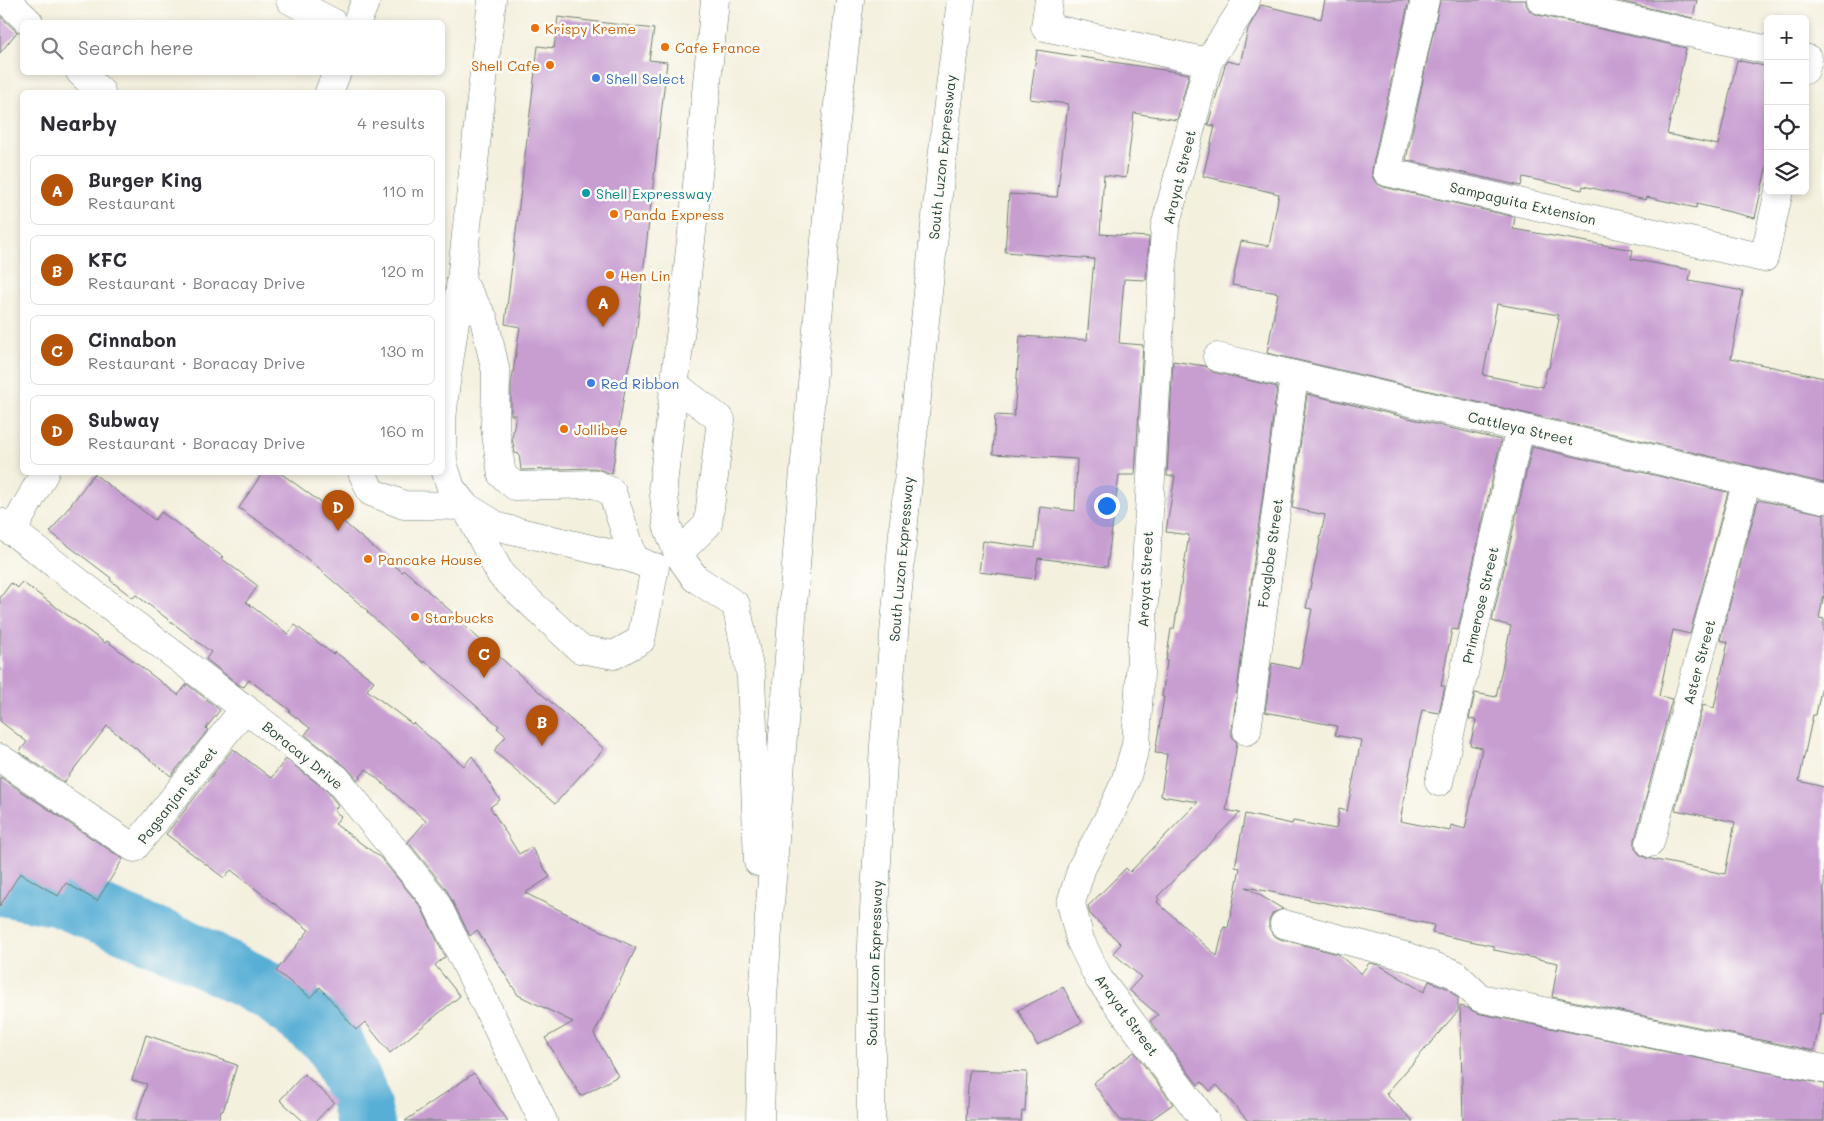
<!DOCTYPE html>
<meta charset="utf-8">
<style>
body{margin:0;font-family:Mali,sans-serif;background:#f7f7f7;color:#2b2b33}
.controls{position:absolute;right:15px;top:15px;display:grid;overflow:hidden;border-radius:8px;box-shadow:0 2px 8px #0003}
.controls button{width:45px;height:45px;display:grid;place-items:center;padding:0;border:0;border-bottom:1px solid #e1e1e2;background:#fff;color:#2b2b33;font:25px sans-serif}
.you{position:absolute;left:1106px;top:505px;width:18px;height:18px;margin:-12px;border:4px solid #fff;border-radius:50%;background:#1a73e8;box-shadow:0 0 0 8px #1a73e833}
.badge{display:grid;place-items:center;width:32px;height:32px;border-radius:50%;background:#b45309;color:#fff;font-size:16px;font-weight:700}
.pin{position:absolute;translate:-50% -41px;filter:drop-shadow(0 1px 2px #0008)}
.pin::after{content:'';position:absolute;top:26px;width:18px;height:15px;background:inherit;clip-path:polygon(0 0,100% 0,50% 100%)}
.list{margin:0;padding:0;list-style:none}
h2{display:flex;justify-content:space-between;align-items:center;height:65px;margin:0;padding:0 20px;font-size:21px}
h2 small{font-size:16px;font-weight:400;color:#7c7c81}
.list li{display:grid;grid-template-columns:32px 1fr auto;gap:15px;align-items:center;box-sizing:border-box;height:70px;margin:0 10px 10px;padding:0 10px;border:1px solid #e1e1e2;border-radius:8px}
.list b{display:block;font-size:19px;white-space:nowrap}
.list p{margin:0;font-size:16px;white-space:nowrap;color:#7c7c81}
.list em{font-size:16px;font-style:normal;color:#7c7c81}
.icon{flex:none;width:28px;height:28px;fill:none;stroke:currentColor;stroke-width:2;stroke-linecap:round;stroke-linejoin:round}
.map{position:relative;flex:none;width:1824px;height:1121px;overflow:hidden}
.search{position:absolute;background:#fff;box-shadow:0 2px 8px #0003;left:20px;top:20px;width:425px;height:55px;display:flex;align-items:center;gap:12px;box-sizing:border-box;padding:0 18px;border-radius:8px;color:#7c7c81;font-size:19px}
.panel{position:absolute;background:#fff;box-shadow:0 2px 8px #0003;left:20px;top:90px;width:425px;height:385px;border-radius:8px}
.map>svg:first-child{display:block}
</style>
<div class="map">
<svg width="1824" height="1121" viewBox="0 0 1824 1121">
<rect width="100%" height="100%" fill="#fdfcf7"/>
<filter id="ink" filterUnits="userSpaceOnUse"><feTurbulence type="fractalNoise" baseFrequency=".02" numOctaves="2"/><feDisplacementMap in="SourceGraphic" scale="10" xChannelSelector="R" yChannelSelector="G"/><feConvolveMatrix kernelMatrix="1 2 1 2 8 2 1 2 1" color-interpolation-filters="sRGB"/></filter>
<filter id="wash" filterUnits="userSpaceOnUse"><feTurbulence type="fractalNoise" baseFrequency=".0096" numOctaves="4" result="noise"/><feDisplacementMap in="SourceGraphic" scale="20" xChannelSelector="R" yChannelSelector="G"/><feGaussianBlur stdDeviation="1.12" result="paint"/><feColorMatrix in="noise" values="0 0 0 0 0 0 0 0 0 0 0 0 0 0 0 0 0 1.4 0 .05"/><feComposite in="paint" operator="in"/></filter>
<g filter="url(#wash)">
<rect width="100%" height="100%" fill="#f4f0de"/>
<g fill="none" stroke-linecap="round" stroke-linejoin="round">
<polyline stroke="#59afd6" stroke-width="59" points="0,886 58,897 184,948 273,993 333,1040 359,1096 365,1121"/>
</g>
<g id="blocks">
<g fill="#c89ed1" fill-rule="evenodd">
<path d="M1325 0H1409L1372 169V176L1376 183 1384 187 1515 217 1513 229 1633 250 1631 259 1691 270 1689 281 1743 291 1731 358 1824 378V483L1267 353 1278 293 1232 285 1241 241 1269 246 1279 194 1203 176 1215 126 1208 125 1225 65 1227 61 1240 64 1248 29 1261 5 1321 19ZM1497 304 1558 315 1557 318 1559 319 1549 368H1547L1543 387 1483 375Z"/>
<polygon points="1440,0 1526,0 1526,5 1530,11 1538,15 1686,48 1667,134 1718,145 1737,60 1768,67 1768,160 1755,218 1697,204 1696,208 1647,197 1646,200 1583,186 1582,190 1523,177 1521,186 1406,160"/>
<polygon points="1614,0 1697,0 1693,18"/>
<polygon points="0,16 17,32 0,53"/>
<polygon points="558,17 654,29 649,60 667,62 636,336 628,369 612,474 595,468 521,470 519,454 515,453 512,438 516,415 511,415 511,386 520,327 505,324 538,46 554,48"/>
<polygon points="1037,50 1189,74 1177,120 1134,113 1126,178 1104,175 1100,234 1149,237 1146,280 1124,279 1119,343 1143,345 1135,475 1119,475 1107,567 1038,558 1035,579 979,572 983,541 1035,548 1040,507 1075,511 1077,459 993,454 995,415 1014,416 1020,336 1087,340 1094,259 1005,252 1009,194 1057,197 1068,104 1030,99"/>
<polygon points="1173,361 1205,366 1213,372 1277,387 1232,729 1232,736 1237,743 1226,810 1240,813 1157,897 1159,899 1157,902 1217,956 1224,927 1228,928 1240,868 1235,867 1245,814 1292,824 1293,821 1336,829 1339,809 1347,811 1361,740 1335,735 1337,726 1265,712 1272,663 1300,669 1312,609 1306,608 1325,515 1292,508 1307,394 1501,440 1458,630 1452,629 1441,686 1445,686 1439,713 1422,710 1400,821 1450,831 1451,825 1465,829 1482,748 1470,745 1476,720 1469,719 1475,693 1496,697 1511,626 1492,621 1532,447 1728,492 1690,634 1673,630 1659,696 1672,699 1635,839 1635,848 1639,854 1646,858 1725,874 1735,822 1675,810 1703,705 1714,708 1728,642 1720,640 1758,500 1824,514 1824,595 1819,618 1824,619 1824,675 1816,715 1813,715 1799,781 1824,787 1824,1014 1821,1013 1814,1051 1552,997 1558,963 1494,950 1494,946 1432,933 1434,925 1246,887 1283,909 1273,913 1269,920 1269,928 1273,935 1280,939 1338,954 1361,974 1369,963 1379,965 1424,992 1429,981 1447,988 1458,998 1458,1011 1386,1094 1413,1121 1248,1121 1217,1085 1210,1091 1202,1082 1198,1085 1150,1021 1158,1015 1129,990 1141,977 1113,953 1121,944 1090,914 1088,906 1126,868 1130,872 1198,802 1161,796 1167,754 1155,753 1164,697 1162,697 1167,661 1166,661 1171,629 1174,629 1189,535 1166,532 1175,476 1167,476"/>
<polygon points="263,472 279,472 319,501 402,572 404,570 462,621 460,622 604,749 555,804 494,751 506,736 497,728 499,726 425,661 424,663 367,612 368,611 283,538 239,508"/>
<polygon points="94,474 155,520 161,512 223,557 221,558 258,586 246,602 288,634 295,625 333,654 335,652 374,681 367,690 412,724 413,723 464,766 472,756 500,800 490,807 519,854 531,847 550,877 525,893 636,948 594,1034 618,1076 581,1096 545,1038 573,1022 518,995 477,930 470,936 446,889 408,842 426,821 366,769 358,780 346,767 305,735 310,728 289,712 290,710 249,680 244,687 239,685 206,659 211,652 136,595 133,598 110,580 111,578 94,565 50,532"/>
<polygon points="22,582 105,643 107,641 178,695 187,684 220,710 206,728 208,730 171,776 107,726 64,782 19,752 27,742 0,721 0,598 11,583 18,588"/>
<polygon points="233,749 271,778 286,759 326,790 338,805 334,811 341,816 335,824 381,858 421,907 445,957 435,965 460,996 390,1053 365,1022 356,1030 320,987 311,998 276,971 309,930 231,870 224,878 166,834"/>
<polygon points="0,777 123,859 97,901 66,883 58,896 20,873 0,906"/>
<polygon points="1063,987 1082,1022 1037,1045 1018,1010"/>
<polygon points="1460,1006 1468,1008 1477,1013 1824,1084 1824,1121 1463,1121"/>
<polygon points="146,1035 237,1065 223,1111 221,1110 218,1121 135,1121 147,1084 132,1080"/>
<polygon points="1134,1052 1173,1104 1149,1121 1121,1121 1093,1083"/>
<polygon points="969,1070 1027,1072 1025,1111 1022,1111 1021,1121 966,1121"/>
<polygon points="474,1073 508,1121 405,1121"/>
<polygon points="304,1074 334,1102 316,1121 303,1121 280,1100"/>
</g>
</g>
</g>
<g filter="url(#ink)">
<use href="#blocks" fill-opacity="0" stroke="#6a7c70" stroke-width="1"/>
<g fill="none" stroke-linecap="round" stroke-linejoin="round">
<defs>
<g id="minor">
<polyline points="6,0 29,22"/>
<polyline points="290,0 332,22"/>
<polyline points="1049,0 1045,27 1208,62"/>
<polyline points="1425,0 1387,172 1764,258 1779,191"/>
<polyline points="1541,0 1768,50"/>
<polyline points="357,22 366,0"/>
<polyline points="1805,58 1808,59 1805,70"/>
<polyline points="80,72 101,92"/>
<polyline points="329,92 337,72"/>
<polyline points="461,280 484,319 496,372 495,427 502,475 515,486 595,484 612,492 634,559"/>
<polyline points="1217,357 1824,499"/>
<polyline points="675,385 721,420 708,524 678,554"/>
<polyline points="442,420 445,390 461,280 492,0"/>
<polyline points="442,425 443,463 451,488 465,506 499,527 634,559 646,564"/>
<polyline points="362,472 371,492 404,505 465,506 501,575 580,649 614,655 641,640 655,567"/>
<polyline points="0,522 337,779 434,899 543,1121"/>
<polyline points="12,532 45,472"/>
<polyline points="695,578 678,554 667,525 663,485 695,206 715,0"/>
<polyline points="1247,731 1294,376"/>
<polyline points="0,758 134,848 245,708"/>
<polyline points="1439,782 1520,428"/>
<polyline points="1650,843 1747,480"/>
<polyline points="1284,924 1405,956 1455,974 1480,998 1824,1069"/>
<polyline points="1205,1121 1099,979 1080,940 1071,903 1082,867 1108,819 1125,782 1136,745 1165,227 1208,62 1244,6 1246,0"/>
</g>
<g id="highway">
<polyline points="695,578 736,605 751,676 758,862"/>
<polyline points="760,1121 763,996 799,527 835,130 850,0"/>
<polyline points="871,1121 871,960 884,745 905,511 947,112 961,0"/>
</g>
</defs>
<use href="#minor" stroke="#6a7c70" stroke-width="29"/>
<use href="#highway" stroke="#6a7c70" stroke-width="29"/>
<use href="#minor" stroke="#fff" stroke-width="28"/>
<use href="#highway" stroke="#fff" stroke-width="28"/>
</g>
</g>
<g fill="#e8710a" stroke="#fdfcf7" stroke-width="2">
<circle cx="535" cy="28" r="5"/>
<circle cx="665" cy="47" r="5"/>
<circle cx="550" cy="65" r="5"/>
<circle cx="614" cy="214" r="5"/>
<circle cx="610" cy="275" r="5"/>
<circle cx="564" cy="429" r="5"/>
<circle cx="368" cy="559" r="5"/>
<circle cx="415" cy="617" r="5"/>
</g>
<g fill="#3f7fe0" stroke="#fdfcf7" stroke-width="2">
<circle cx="596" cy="78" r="5"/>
<circle cx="591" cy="383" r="5"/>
</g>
<circle fill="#0f9aa8" stroke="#fdfcf7" stroke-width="2" cx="586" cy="193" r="5"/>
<g text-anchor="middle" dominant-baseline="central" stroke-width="5" stroke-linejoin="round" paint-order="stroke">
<g font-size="14" fill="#c56008" stroke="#fdfcf7" text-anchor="start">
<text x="545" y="28">Krispy Kreme</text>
<text x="675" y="47">Cafe France</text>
<text x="540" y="65" text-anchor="end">Shell Cafe</text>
<text x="624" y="214">Panda Express</text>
<text x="620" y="275">Hen Lin</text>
<text x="574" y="429">Jollibee</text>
<text x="378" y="559">Pancake House</text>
<text x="425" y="617">Starbucks</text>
</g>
<g font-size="14" fill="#366cbe" stroke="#fdfcf7" text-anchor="start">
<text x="606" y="78">Shell Select</text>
<text x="601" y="383">Red Ribbon</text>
</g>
<g font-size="14" fill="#1f3d34" stroke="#fdfcf7">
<text transform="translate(942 157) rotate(-84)">South Luzon Expressway</text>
<text transform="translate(1179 177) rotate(-76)">Arayat Street</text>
<text transform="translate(1523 203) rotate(13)">Sampaguita Extension</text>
<text transform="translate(1521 428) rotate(13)">Cattleya Street</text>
<text transform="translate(1270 553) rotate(-82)">Foxglobe Street</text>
<text transform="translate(901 559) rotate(-85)">South Luzon Expressway</text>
<text transform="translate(1145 579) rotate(-87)">Arayat Street</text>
<text transform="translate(1480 605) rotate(-77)">Primerose Street</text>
<text transform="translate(1699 662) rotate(-75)">Aster Street</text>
<text transform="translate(303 755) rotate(39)">Boracay Drive</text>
<text transform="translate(177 795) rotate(-52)">Pagsanjan Street</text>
<text transform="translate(874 963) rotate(-88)">South Luzon Expressway</text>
<text transform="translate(1127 1015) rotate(54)">Arayat Street</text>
</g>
<g font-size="14" fill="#0d838f" stroke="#fdfcf7" text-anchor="start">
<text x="596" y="193">Shell Expressway</text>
</g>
</g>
</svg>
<div class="controls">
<button>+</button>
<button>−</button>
<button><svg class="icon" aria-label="locate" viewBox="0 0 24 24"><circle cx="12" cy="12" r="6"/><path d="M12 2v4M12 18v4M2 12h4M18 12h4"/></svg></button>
<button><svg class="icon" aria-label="layers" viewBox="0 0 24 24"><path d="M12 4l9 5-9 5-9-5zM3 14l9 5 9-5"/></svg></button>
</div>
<div class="you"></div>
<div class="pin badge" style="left:603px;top:327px">A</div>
<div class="pin badge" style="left:542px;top:746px">B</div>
<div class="pin badge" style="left:484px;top:678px">C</div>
<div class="pin badge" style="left:338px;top:531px">D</div>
<div class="search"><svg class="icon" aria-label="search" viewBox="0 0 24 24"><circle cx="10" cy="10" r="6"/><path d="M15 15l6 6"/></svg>Search here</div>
<section class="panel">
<h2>Nearby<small>4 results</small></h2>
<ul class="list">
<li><span class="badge">A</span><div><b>Burger King</b><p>Restaurant</p></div><em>110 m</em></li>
<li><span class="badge">B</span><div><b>KFC</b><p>Restaurant · Boracay Drive</p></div><em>120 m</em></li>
<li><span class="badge">C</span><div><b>Cinnabon</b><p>Restaurant · Boracay Drive</p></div><em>130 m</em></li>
<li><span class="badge">D</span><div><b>Subway</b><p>Restaurant · Boracay Drive</p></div><em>160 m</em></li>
</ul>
</section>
</div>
